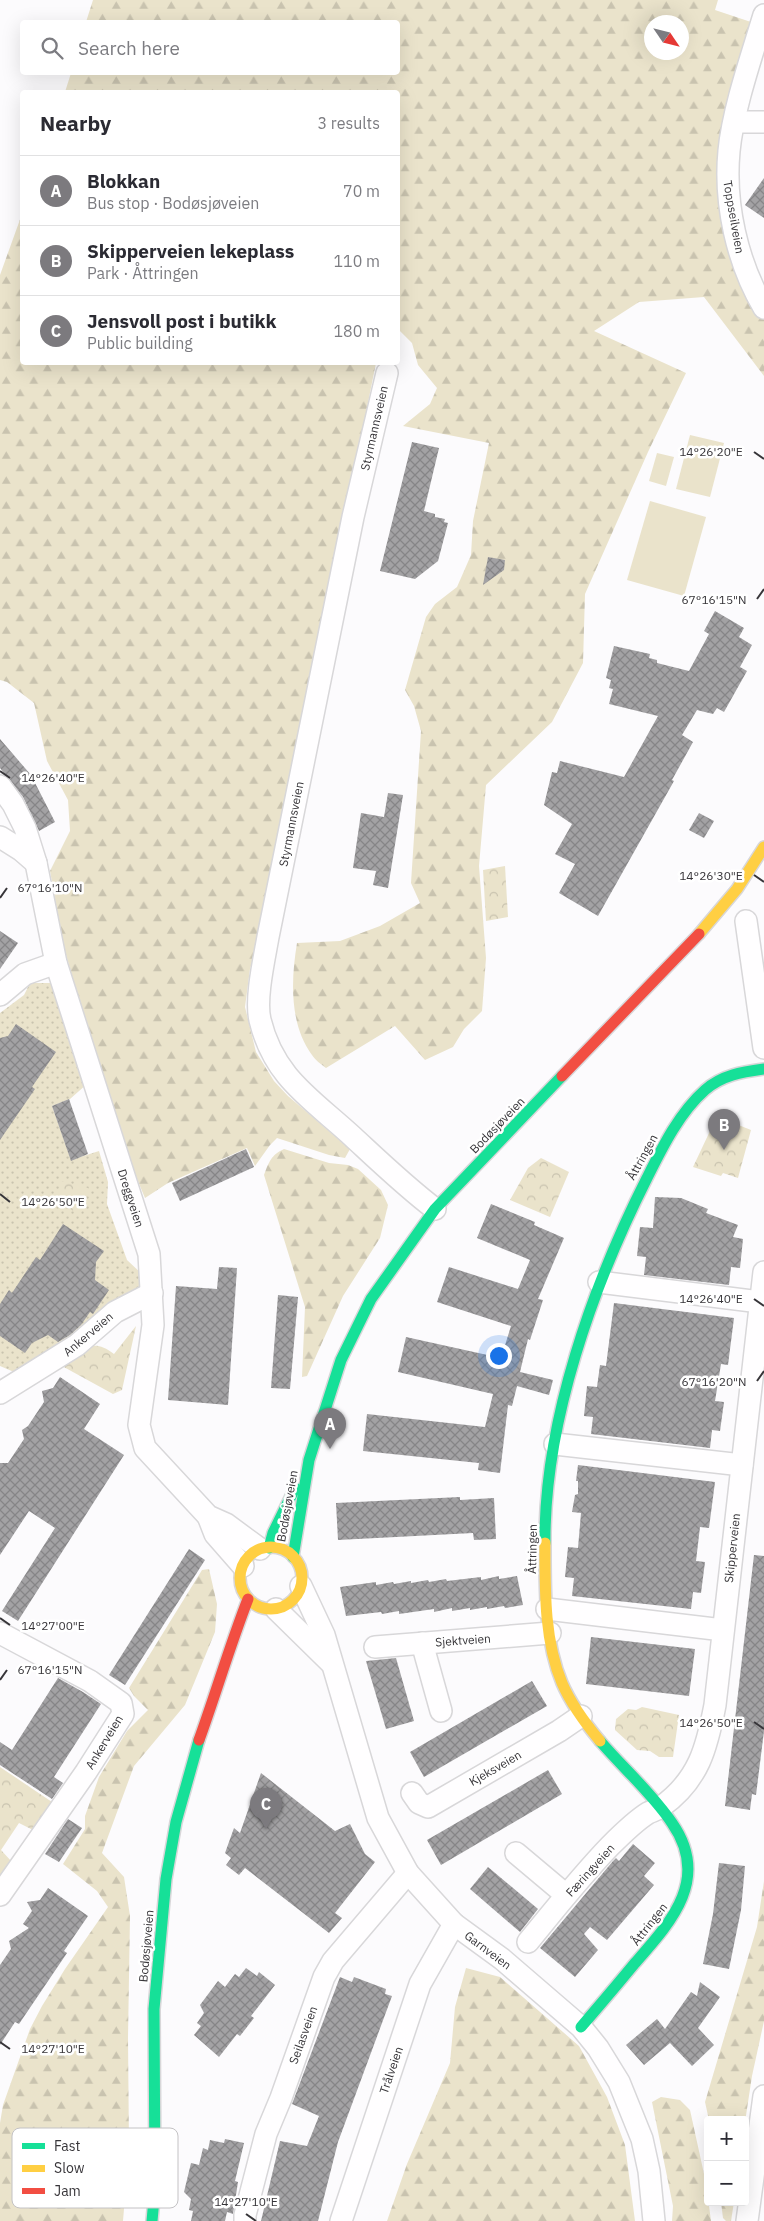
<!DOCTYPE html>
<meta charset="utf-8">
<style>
body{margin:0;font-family:"IBM Plex Sans",sans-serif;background:#f2f2f3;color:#2b2b33}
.controls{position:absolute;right:15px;bottom:15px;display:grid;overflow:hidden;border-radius:5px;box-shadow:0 5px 20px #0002}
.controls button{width:45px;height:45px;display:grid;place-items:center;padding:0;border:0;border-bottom:1px solid #e1e1e2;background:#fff;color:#2b2b33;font:25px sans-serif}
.compass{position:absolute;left:644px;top:15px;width:45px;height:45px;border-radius:50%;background:#fff;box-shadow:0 5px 20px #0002;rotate:125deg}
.you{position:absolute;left:498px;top:1355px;width:18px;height:18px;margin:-12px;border:4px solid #fff;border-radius:50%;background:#1a73e8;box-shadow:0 0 0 8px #1a73e833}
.badge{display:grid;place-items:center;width:32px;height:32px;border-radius:50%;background:#7c7a7e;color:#fff;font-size:16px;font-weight:700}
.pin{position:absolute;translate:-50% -41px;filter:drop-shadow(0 1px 2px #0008)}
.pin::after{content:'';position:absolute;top:26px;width:18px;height:15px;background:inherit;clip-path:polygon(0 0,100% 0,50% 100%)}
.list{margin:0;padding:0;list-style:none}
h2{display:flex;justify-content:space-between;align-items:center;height:65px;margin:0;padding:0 20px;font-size:21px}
h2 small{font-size:16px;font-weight:400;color:#7c7c81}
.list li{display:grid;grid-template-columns:32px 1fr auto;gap:15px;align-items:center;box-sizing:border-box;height:70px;padding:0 20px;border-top:1px solid #e1e1e2}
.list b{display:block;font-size:19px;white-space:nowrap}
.list p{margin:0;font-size:16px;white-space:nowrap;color:#7c7c81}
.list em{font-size:16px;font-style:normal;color:#7c7c81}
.icon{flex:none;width:28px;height:28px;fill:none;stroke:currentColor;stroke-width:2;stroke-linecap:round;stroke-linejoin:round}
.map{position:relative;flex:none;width:764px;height:2221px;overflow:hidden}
.search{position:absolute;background:#fff;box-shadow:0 5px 20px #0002;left:20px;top:20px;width:380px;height:55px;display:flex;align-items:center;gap:12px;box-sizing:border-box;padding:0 18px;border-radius:5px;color:#7c7c81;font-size:19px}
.panel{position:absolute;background:#fff;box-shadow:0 5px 20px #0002;left:20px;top:90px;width:380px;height:275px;border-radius:5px}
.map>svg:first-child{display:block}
</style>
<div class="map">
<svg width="764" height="2221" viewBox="0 0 764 2221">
<defs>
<pattern id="grass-dots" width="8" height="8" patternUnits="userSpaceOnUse" patternTransform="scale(1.25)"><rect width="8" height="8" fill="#eae3cb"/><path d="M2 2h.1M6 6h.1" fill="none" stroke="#c9c3af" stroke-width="1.8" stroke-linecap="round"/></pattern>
<pattern id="forest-firs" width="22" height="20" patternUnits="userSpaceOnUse" patternTransform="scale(1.25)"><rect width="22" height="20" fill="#eae3cb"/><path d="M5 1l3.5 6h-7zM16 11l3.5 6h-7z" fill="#c9c3af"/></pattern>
<pattern id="park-crowns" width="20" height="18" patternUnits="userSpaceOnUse" patternTransform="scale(1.25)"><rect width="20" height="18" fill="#eae3cb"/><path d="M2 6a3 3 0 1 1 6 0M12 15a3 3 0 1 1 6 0" fill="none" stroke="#c9c3af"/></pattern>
<pattern id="building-cross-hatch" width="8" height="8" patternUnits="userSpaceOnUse" patternTransform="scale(1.25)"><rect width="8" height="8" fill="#a3a2a4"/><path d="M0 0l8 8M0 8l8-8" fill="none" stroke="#868587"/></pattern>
</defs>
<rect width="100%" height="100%" fill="#fcfbfd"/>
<polygon fill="url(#grass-dots)" points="30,983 53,983 87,1084 70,1099 52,1106 71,1160 99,1151 108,1182 107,1204 127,1260 143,1275 140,1288 85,1328 14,1372 0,1366 0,1013 24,995"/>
<g fill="url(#forest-firs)" fill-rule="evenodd">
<path d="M93 0H718L715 10 751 22 725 126 751 300 764 319V376L704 297 639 302 594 331 686 373 648 452 585 594 583 663 552 722 486 785 479 866 486 958 482 1011 464 1029 453 1047 425 1060 395 1026 326 1068C321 1064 315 1060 312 1055 289 1024 291 979 297 943L340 941 380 926 420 903 411 883 421 731 414 706 405 690 426 617 435 604 457 587 471 555 473 521 489 443 403 426 430 404 437 388 418 365 412 343 398 329V92H65L71 73 398 72V22H86ZM652 22H682V52H652Z"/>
<polygon points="22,214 22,362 376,363 262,929 250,969 245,1007 256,1052 274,1081 288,1096 350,1149 345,1158 329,1155 277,1138 270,1145 255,1166 247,1148 168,1183 145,1198 124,1148 87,1029 63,944 50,871 70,831 68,800 47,761 34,703 7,682 0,680 0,275"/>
<path d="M284 1149 329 1163 348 1165 358 1169 381 1190 388 1205 380 1238 343 1296 307 1376 302 1377 305 1307 264 1175C269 1162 271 1155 284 1149Z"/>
<polygon points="209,1569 217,1604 215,1632 185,1705 134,1766 102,1853 124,1877 130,1916 128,2038 129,2148 123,2221 0,2221 0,2123 3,2105 30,2029 42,2006 65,1969 108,1907 97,1891 63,1864 85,1829 85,1816 99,1777 127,1731 148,1710 134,1696 129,1688 202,1570"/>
<polygon points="764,1881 764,2021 752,2076 745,2122 745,2120 709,2120 705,2102 757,1927"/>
<polygon points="466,1968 500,1977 579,2046 607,2097 625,2145 635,2221 387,2221 407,2164 450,2063 455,2007"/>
<polygon points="661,2097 680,2100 690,2110 706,2183 711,2221 672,2221 673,2206 652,2102"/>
<polygon points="721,2202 734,2202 731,2221 726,2221 723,2218"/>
</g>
<g fill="url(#park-crowns)">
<polygon points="505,866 508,917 486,921 483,870"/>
<polygon points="721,1118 751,1130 738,1178 723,1173 721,1176 693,1167 710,1131 714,1133"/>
<polygon points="541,1158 569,1172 550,1217 510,1200 528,1168"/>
<polygon points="61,1181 88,1188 81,1213 65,1208 68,1197 58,1194"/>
<path d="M136 1326 122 1390 113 1394 62 1366C81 1351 91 1336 114 1354Z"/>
<polygon points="642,1707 679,1715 673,1757 659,1757 650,1751 637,1750 615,1730 616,1719 628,1709 636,1710"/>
<polygon points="0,1767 52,1802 33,1830 19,1823 1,1850 12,1862 0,1879"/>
</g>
<g fill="#eae3cb">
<polygon points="690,435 724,443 710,497 676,489"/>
<polygon points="657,453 674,457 666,486 649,481"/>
<polygon points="650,501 706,517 684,596 627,580"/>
</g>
<g fill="url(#building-cross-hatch)">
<polygon points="764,178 764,218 745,205"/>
<polygon points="412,442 439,448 424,511 435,514 435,517 445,519 444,522 448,523 438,561 415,579 380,571"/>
<polygon points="488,557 505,560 504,570 483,585"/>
<polygon points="715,611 744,628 739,637 752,645 740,667 747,671 724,712 717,708 713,714 697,710 682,735 693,742 672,780 674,781 598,916 559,893 575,864 555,854 572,824 544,805 552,772 557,773 560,761 624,777 658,716 609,704 613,689 609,688 611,680 606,678 614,646 650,654 649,658 657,660 657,663 689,671 709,634 704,631"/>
<polygon points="0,739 31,775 55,822 39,831 23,797 0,768"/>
<polygon points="388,793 403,795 388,888 373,885 376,871 353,868 361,813 384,817"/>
<polygon points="699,813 714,821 704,838 689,830"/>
<polygon points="0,931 18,943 0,969"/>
<polygon points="16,1024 56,1052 32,1087 35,1089 0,1140 0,1038 8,1036"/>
<polygon points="69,1099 88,1154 71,1161 52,1106"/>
<polygon points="246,1149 254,1167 180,1201 172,1183"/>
<polygon points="655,1197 681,1198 708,1209 706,1213 738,1225 733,1237 743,1239 740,1268 731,1267 729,1285 644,1275 646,1257 637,1256 640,1227 653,1228"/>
<polygon points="491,1204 535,1222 534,1225 564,1238 538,1299 543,1300 530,1340 528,1339 520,1372 553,1380 549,1395 517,1386 512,1406 508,1405 500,1473 478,1470 479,1463 363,1451 367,1414 485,1427 493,1394 398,1372 406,1337 501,1358 511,1326 437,1302 449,1267 518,1289 530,1260 477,1238"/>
<polygon points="63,1224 104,1251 96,1262 95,1280 109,1290 93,1314 90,1312 81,1325 70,1335 58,1342 48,1335 32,1343 25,1353 0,1336 0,1304 9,1290 12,1293 36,1257 40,1260"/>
<polygon points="219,1267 237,1268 228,1405 168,1400 176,1286 217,1289"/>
<polygon points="278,1295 298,1297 290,1389 271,1388"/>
<polygon points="614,1303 734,1318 728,1365 721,1364 715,1401 724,1402 720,1431 712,1430 710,1448 591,1434 593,1417 584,1416 587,1386 597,1387 600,1365 606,1366"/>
<polygon points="60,1377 100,1404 84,1429 124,1455 18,1621 2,1611 55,1528 29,1511 0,1555 0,1463 8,1463 24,1439 22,1430 28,1426 44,1402 42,1391 53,1388"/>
<polygon points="578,1465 715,1482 709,1528 700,1527 696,1561 705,1562 701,1593 693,1592 691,1609 572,1596 574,1578 565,1577 568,1547 578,1548 581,1513 572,1512 575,1495 578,1494 578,1481 576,1481"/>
<polygon points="460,1497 460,1500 494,1498 496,1539 474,1540 473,1533 338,1540 336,1503"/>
<polygon points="189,1549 205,1560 125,1685 109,1675"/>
<polygon points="754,1555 764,1556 764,1731 756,1795 752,1794 750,1810 725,1806"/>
<polygon points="499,1576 499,1579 517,1576 523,1605 505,1608 504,1606 487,1609 487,1607 470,1610 470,1608 452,1611 452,1608 434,1612 434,1609 399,1614 399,1611 382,1614 381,1612 346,1616 340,1587 376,1582 376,1585 393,1582 394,1584 411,1581 411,1583 428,1580 429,1582 446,1579 447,1581 481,1577 481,1580"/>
<polygon points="591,1637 695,1649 689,1696 586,1684"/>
<polygon points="396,1658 414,1721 386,1729 366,1661"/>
<polygon points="58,1678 83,1692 101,1704 54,1777 63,1783 52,1799 0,1765 0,1742 12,1750"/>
<polygon points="532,1681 547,1706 424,1777 410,1752"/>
<polygon points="548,1770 562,1794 441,1865 427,1840"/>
<polygon points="261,1773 335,1831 350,1824 365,1854 375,1862 335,1913 342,1918 329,1933 245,1868 239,1875 226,1865 231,1858 225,1853 234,1828 240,1833"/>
<polygon points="68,1819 82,1828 59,1862 45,1854"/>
<polygon points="633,1844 655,1863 644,1876 654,1885 607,1940 590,1927 584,1934 598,1950 575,1977 540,1948 613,1861 616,1858 619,1861"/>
<polygon points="719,1863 745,1866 741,1910 729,1969 703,1964 713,1914"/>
<polygon points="488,1867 538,1909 520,1932 470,1889"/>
<polygon points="48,1888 88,1916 64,1951 67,1953 19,2024 15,2022 0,2045 0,1965 11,1949 9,1941 29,1928 23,1924 32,1911 27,1902 40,1900"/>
<polygon points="246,1968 257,1976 259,1972 275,1985 251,2016 254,2018 240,2036 237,2034 219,2057 194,2035 201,2026 197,2023 204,2013 200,2005 218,1981 225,1987 235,1974 239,1977"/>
<polygon points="340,1977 352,1982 354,1977 386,1989 385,1994 392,1996 338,2142 318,2221 261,2221 280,2141 307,2146 319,2116 292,2104"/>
<polygon points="700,1982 720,1997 698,2028 714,2045 692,2066 670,2043 644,2065 626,2045 657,2019 665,2029 691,1992 697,1996"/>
<polygon points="225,2139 244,2143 235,2181 238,2182 233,2214 227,2212 225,2221 191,2221 193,2211 189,2210 191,2199 184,2192 191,2163 199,2165 203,2148 208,2150 210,2140 224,2143"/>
</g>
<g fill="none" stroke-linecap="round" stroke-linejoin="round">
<defs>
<g id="street">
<path d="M764 15C752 55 733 109 729 151 724 204 737 262 764 308"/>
<polyline points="734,122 764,122"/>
<path d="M387 373 353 517 268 937C264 960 255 999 260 1020 274 1078 312 1099 353 1137 380 1162 406 1187 435 1209"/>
<polyline points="0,786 13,804 25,828 36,863 56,963 149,1254 153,1325 139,1425 145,1448 208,1516 226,1524 260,1549"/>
<polyline points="0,837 21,850 36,863"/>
<polyline points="746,921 764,1048"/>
<polyline points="0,995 25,974 56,963"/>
<polyline points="599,1282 760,1302"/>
<polyline points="0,1393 77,1345 115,1312 152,1293"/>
<polyline points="555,1444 742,1465"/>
<polyline points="208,1516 215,1534 243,1566"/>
<polyline points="301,1586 324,1635 378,1818 408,1873 454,1924 502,1959 581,2027 598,2048 619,2082 642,2139 649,2171 654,2221"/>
<polyline points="276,1609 330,1662"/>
<polyline points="547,1609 723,1630"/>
<polyline points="0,1633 90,1681 121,1703 123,1714 86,1772 0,1895"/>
<polyline points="422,1643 441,1711"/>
<polyline points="375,1647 550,1633"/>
<polyline points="412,1793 419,1803 428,1807 559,1731 581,1716"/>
<polyline points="516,1853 566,1895"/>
<path d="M528 1942C555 1909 581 1876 610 1846 621 1835 635 1821 648 1813 652 1811 657 1810 661 1807 699 1780 707 1747 715 1705L764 1272"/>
<polyline points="245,2221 245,2215 266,2134 281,2098 324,1977 333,1961 408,1873"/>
<polyline points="341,2221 420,1984 454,1924"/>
<polyline points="747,2221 764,2096"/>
</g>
<g id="fast">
<path d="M545 1543C544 1422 593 1285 647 1178 662 1148 679 1113 705 1090 722 1075 742 1072 764 1069"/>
<polyline points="269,1548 273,1533 295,1488"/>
<polyline points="293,1557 309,1460 341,1360 371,1299 435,1209 562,1076"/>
<path d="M581 2027C599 2006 617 1985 635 1963 671 1922 711 1879 672 1823 652 1793 623 1768 600 1741"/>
<polyline points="152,2221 155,2188 154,2009 166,1879 176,1822 199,1740"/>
</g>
<g id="slow">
<polyline points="699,934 737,889 764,847"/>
<path d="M545 1543C545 1589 544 1640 562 1683 571 1704 585 1723 600 1741"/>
<circle cx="271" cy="1578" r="31"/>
</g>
<g id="jam">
<polyline points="562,1076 699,934"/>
<path d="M199 1740C216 1693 230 1645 248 1599"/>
</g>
</defs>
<use href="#street" stroke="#d8d7d9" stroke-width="24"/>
<use href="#fast" stroke="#d8d7d9" stroke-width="14"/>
<use href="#slow" stroke="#d8d7d9" stroke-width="14"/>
<use href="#jam" stroke="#d8d7d9" stroke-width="14"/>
<use href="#street" stroke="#fffeff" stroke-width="21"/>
<use href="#fast" stroke="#16e098" stroke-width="11"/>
<use href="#slow" stroke="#ffcf43" stroke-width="11"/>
<use href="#jam" stroke="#f24e42" stroke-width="11"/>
</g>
<path fill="none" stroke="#373539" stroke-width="2" d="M754 452 764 459M757 599 764 589M0 771 10 778M754 875 764 882M0 898 7 888M0 1194 10 1202M754 1299 764 1306M757 1381 764 1371M0 1618 10 1625M0 1680 7 1670M754 1722 764 1729M0 2042 10 2049M246 2214 256 2221"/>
<g text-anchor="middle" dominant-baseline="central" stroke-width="5" stroke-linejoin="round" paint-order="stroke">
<g font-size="12" fill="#373539" stroke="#fff">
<text transform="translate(734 217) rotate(80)">Toppseilveien</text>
<text transform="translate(374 428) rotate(-77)">Styrmannsveien</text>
<text transform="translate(291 824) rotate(-79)">Styrmannsveien</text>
<text transform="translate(497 1125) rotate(-46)">Bodøsjøveien</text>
<text transform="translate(642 1157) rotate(-61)">Åttringen</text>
<text transform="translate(131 1198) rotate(72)">Dreggveien</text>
<text transform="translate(88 1334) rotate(-40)">Ankerveien</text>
<text transform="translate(287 1506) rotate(-80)">Bodøsjøveien</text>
<text transform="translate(732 1548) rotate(-84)">Skipperveien</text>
<text transform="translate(532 1549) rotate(-89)">Åttringen</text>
<text transform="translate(463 1640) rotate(-4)">Sjektveien</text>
<text transform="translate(104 1742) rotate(-59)">Ankerveien</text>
<text transform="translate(495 1768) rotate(-30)">Kjeksveien</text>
<text transform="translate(590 1870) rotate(-48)">Færingveien</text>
<text transform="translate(649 1924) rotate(-52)">Åttringen</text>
<text transform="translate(146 1946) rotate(-85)">Bodøsjøveien</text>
<text transform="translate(488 1950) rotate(37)">Garnveien</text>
<text transform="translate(303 2035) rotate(-70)">Seilasveien</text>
<text transform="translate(391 2070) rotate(-71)">Trålveien</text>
</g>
</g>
<rect x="12" y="2128" width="166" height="80" rx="8" fill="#fff" stroke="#c3c2c4" stroke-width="1"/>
<rect x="22" y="2143" width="23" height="6" fill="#16e098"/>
<rect x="22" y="2165" width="23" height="7" fill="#ffcf43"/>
<rect x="22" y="2188" width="23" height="6" fill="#f24e42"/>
<g font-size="14" fill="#373539">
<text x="54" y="2151">Fast</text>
<text x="54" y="2173">Slow</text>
<text x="54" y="2196">Jam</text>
</g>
<g font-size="12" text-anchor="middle" fill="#373539" stroke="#fff" stroke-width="5" stroke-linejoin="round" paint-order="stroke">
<text x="711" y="456">14°26'20"E</text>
<text x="714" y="604">67°16'15"N</text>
<text x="53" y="782">14°26'40"E</text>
<text x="711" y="880">14°26'30"E</text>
<text x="50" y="892">67°16'10"N</text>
<text x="53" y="1206">14°26'50"E</text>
<text x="711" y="1303">14°26'40"E</text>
<text x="714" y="1386">67°16'20"N</text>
<text x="53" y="1630">14°27'00"E</text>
<text x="50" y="1674">67°16'15"N</text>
<text x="711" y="1727">14°26'50"E</text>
<text x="53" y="2053">14°27'10"E</text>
<text x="246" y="2206">14°27'10"E</text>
</g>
</svg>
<div class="controls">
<button>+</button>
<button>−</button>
</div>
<svg class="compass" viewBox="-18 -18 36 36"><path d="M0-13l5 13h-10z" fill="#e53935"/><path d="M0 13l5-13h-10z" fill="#7c7c81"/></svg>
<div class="you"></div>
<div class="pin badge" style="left:330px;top:1449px">A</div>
<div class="pin badge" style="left:724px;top:1150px">B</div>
<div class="pin badge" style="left:266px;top:1829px">C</div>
<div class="search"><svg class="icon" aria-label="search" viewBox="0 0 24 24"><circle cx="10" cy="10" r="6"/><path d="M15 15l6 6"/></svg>Search here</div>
<section class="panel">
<h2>Nearby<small>3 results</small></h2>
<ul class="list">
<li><span class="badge">A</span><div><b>Blokkan</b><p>Bus stop · Bodøsjøveien</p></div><em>70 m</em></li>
<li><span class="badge">B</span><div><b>Skipperveien lekeplass</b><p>Park · Åttringen</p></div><em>110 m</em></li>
<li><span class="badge">C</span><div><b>Jensvoll post i butikk</b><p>Public building</p></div><em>180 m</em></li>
</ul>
</section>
</div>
